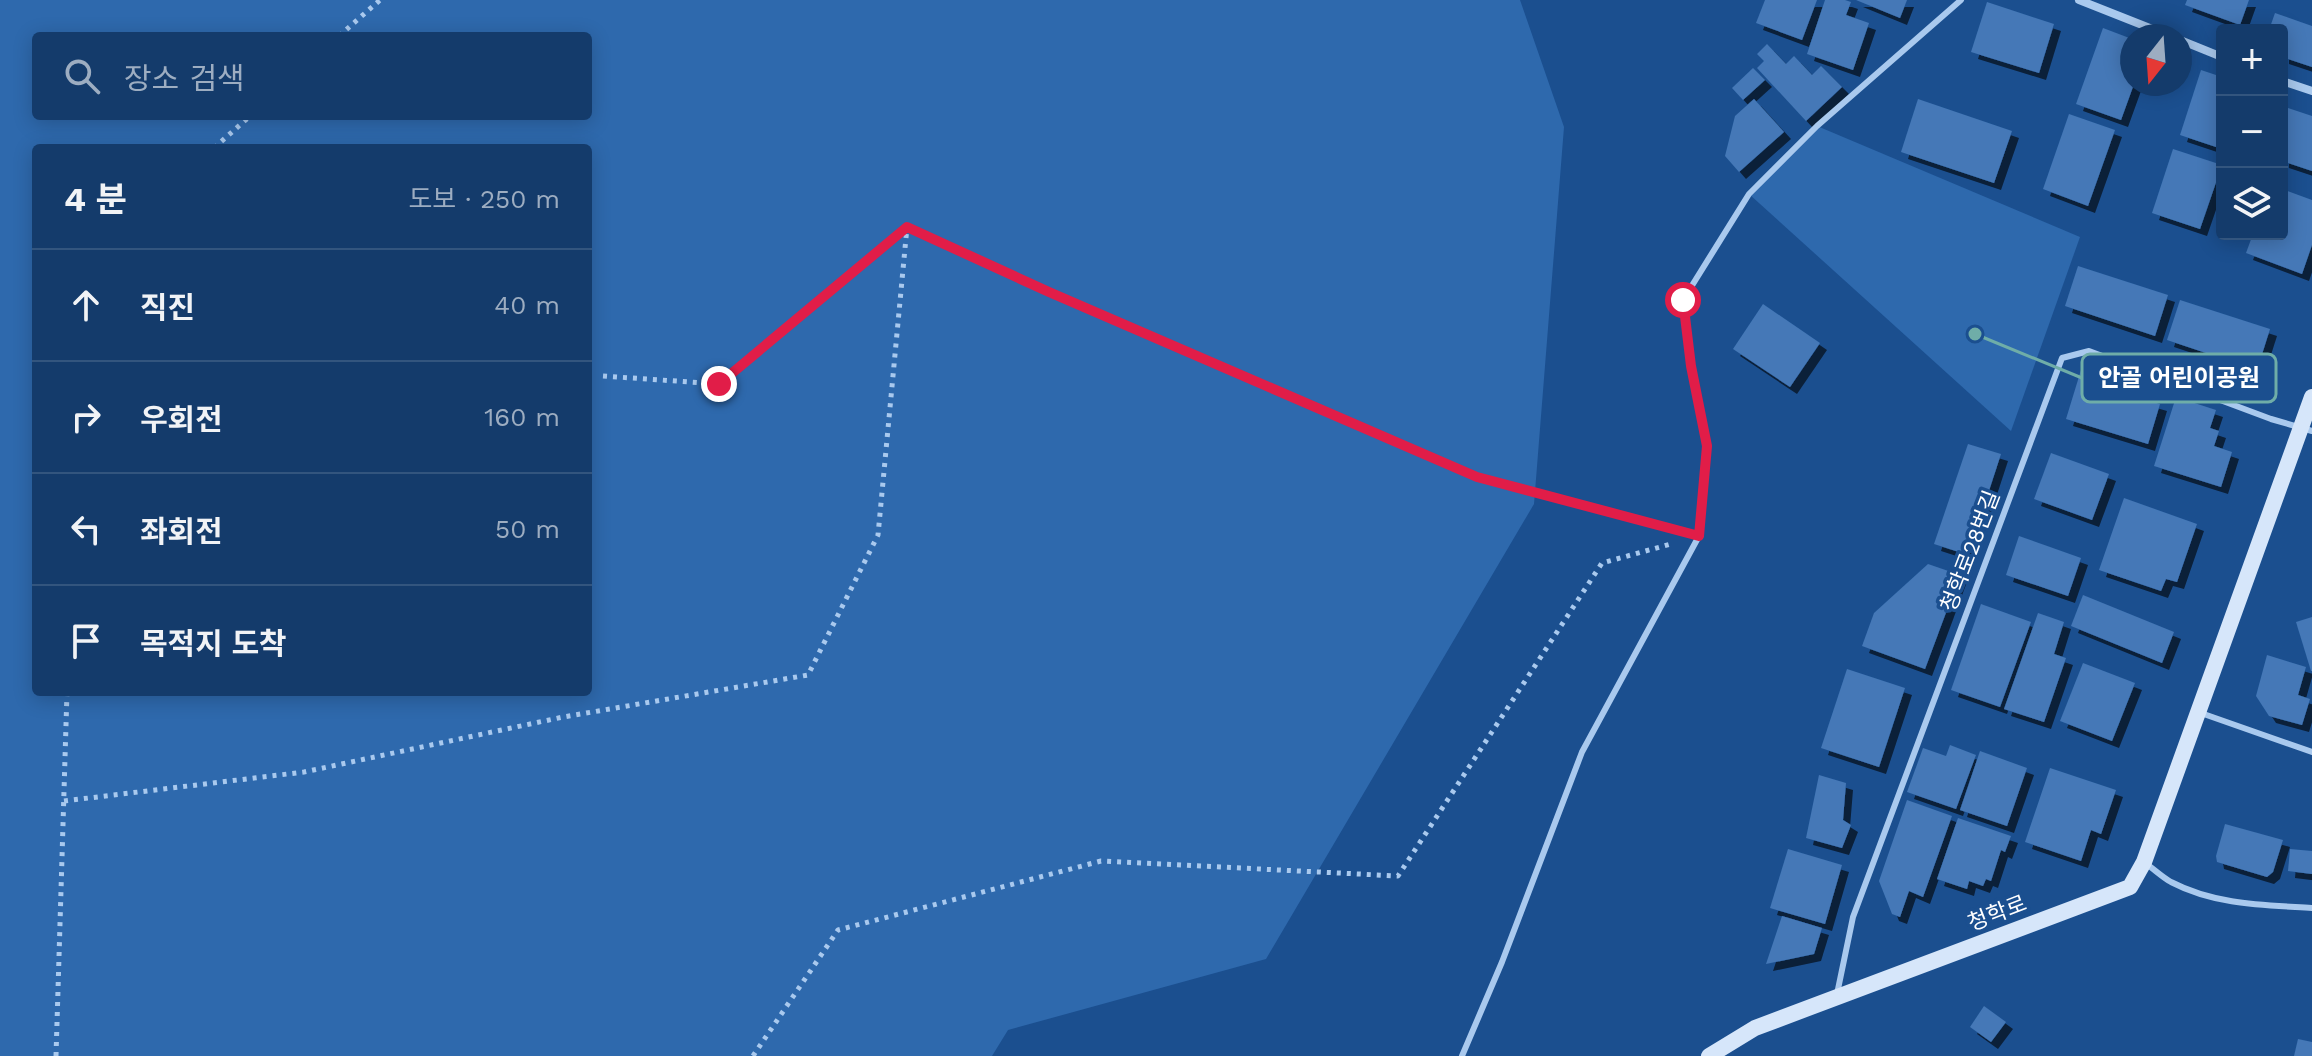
<!DOCTYPE html>
<html lang="ko">
<meta charset="utf-8">
<style>
body{margin:0;font-family:"Work Sans","Noto Sans KR",sans-serif;background:#1d4271;color:#f1f3f6}
.controls{position:absolute;right:24px;top:24px;display:grid;overflow:hidden;border-radius:8px;box-shadow:0 4px 20px #0003}
.controls button{width:72px;height:72px;display:grid;place-items:center;padding:0;border:0;border-bottom:2px solid #33557e;background:#143b6b;color:#f1f3f6;font:40px sans-serif}
.compass{position:absolute;left:2120px;top:24px;width:72px;height:72px;border-radius:50%;background:#143b6b;box-shadow:0 4px 20px #0003;rotate:197deg}
.stop{position:absolute;width:24px;height:24px;margin:-18px;border:6px solid #e11d48;border-radius:50%;background:#fff}
.stop.end{background:#e11d48;border-color:#fff;box-shadow:0 2px 8px #0008}
.list{margin:0;padding:0;list-style:none}
h2{display:flex;justify-content:space-between;align-items:center;height:104px;margin:0;padding:0 32px;font-size:34px}
h2 small{font-size:26px;font-weight:400;color:#9dadc1}
.list li{display:grid;grid-template-columns:52px 1fr auto;gap:24px;align-items:center;box-sizing:border-box;height:112px;padding:0 32px;border-top:2px solid #33557e}
.list b{display:block;font-size:30px;white-space:nowrap}
.list em{font-size:26px;font-style:normal;color:#9dadc1}
.icon{flex:none;width:44px;height:44px;fill:none;stroke:currentColor;stroke-width:2;stroke-linecap:round;stroke-linejoin:round}
.map{position:relative;flex:none;width:2312px;height:1056px;overflow:hidden}
.search{position:absolute;background:#143b6b;box-shadow:0 4px 20px #0003;left:32px;top:32px;width:560px;height:88px;display:flex;align-items:center;gap:20px;box-sizing:border-box;padding:0 28px;border-radius:8px;color:#9dadc1;font-size:30px}
.panel{position:absolute;background:#143b6b;box-shadow:0 4px 20px #0003;left:32px;top:144px;width:560px;height:552px;border-radius:8px}
.map>svg:first-child{display:block}
</style>
<div class="map">
<svg width="2312" height="1056" viewBox="0 0 2312 1056">
<defs>
<filter id="shadow"><feDropShadow dx="7" dy="7" stdDeviation="0" flood-color="#0009"/></filter>
</defs>
<rect width="100%" height="100%" fill="#1b4f8f"/>
<g fill="#2e69ad" fill-rule="evenodd">
<path d="M0 0H1520L1564 127 1534 504 1266 959 1008 1030 992 1056H0ZM36 36H588V116H36ZM36 148H588V692H36Z"/>
<polygon points="1817,126 2080,237 2011,431 1749,194"/>
</g>
<g fill="#4478b7" filter="url(#shadow)">
<polygon points="1765,0 1817,0 1802,40 1756,23"/>
<polygon points="1825,0 1845,0 1851,2 1846,15 1869,23 1853,70 1807,54"/>
<polygon points="1856,0 1907,0 1900,18"/>
<polygon points="2187,0 2249,0 2240,25 2185,5"/>
<polygon points="1987,2 2054,24 2039,73 1971,52"/>
<polygon points="2275,13 2312,26 2312,67 2282,57 2282,30 2269,30"/>
<polygon points="2103,28 2132,39 2132,84 2134,84 2121,120 2076,104"/>
<polygon points="1767,44 1786,64 1794,56 1812,75 1821,66 1842,87 1806,121 1757,68 1764,61 1757,54"/>
<polygon points="1753,68 1765,80 1743,100 1732,88"/>
<polygon points="2201,70 2222,77 2222,149 2180,135"/>
<polygon points="1754,99 1784,132 1739,172 1725,156 1735,116"/>
<polygon points="1918,99 2012,131 1994,183 1901,152"/>
<polygon points="2282,106 2312,116 2312,171 2282,161"/>
<polygon points="2069,114 2115,130 2088,206 2043,189"/>
<polygon points="2173,149 2222,165 2200,229 2152,213"/>
<polygon points="2282,189 2312,200 2312,245 2302,274 2246,253 2253,234 2282,234"/>
<polygon points="2078,266 2168,295 2155,336 2065,306"/>
<polygon points="2180,300 2270,329 2257,370 2167,340"/>
<polygon points="1763,304 1820,343 1790,387 1733,349"/>
<polygon points="2081,370 2132,386 2129,395 2160,404 2148,444 2066,419"/>
<polygon points="2176,397 2216,410 2210,428 2219,431 2214,446 2232,452 2221,487 2154,466"/>
<polygon points="1968,444 2001,454 1968,555 1934,544"/>
<polygon points="2051,453 2109,474 2092,520 2034,499"/>
<polygon points="2124,498 2197,524 2177,582 2166,579 2161,591 2099,570"/>
<polygon points="2019,536 2081,558 2068,596 2006,575"/>
<polygon points="1928,564 1960,575 1925,669 1862,646 1874,613"/>
<polygon points="2083,595 2174,632 2162,663 2071,626"/>
<polygon points="1981,604 2031,622 2000,707 1951,690"/>
<polygon points="2038,613 2064,622 2054,654 2066,658 2044,722 2004,709"/>
<polygon points="2312,617 2312,671 2311,671 2296,622"/>
<polygon points="2267,655 2306,667 2298,695 2310,699 2302,725 2269,716 2256,696"/>
<polygon points="2083,663 2135,683 2112,741 2060,721"/>
<polygon points="1847,669 1905,688 1879,767 1821,748"/>
<polygon points="1950,745 1976,755 1956,809 1907,792 1923,748 1946,756"/>
<polygon points="1980,751 2027,768 2007,826 1960,810"/>
<polygon points="2050,768 2116,790 2101,834 2091,830 2081,861 2025,842"/>
<polygon points="1819,775 1846,783 1843,820 1851,825 1842,848 1806,838"/>
<polygon points="1907,800 1952,816 1923,897 1909,891 1900,917 1892,914 1879,881"/>
<polygon points="1958,818 2011,836 2005,852 2001,850 1991,881 1986,879 1983,886 1969,881 1967,889 1937,879"/>
<polygon points="2225,824 2283,840 2273,872 2267,877 2217,862 2216,856"/>
<polygon points="1788,849 1842,865 1825,924 1770,908"/>
<polygon points="2290,849 2312,851 2312,874 2288,871"/>
<polygon points="1782,916 1822,928 1814,954 1766,964"/>
<polygon points="1984,1006 2006,1022 1991,1042 1970,1027"/>
<polygon points="2298,1039 2312,1042 2312,1056 2294,1056"/>
</g>
<g fill="none" stroke-linecap="round" stroke-linejoin="round">
<g stroke="#a9c9ee" stroke-width="5" stroke-dasharray="4 6" stroke-linecap="butt">
<polyline points="339,36 380,0"/>
<polyline points="214,148 250,116"/>
<polyline points="603,376 719,384 907,227 1049,292 1477,477 1679,531"/>
<polyline points="64,801 304,772 563,717 808,675 878,535 907,227"/>
<polyline points="56,1056 67,692"/>
<polyline points="753,1056 838,930 1101,861 1398,876 1602,563 1671,544"/>
</g>
<g stroke="#a9c9ee" stroke-width="6">
<polyline points="2198,712 2312,752"/>
<path d="M2145 863C2154 869 2162 877 2171 882 2215 905 2264 905 2312 908"/>
<polyline points="1837,994 1853,917 2062,358 2089,351 2271,419 2312,431"/>
<polyline points="1462,1056 1502,962 1582,752 1699,536 1707,446 1691,366 1683,300 1749,194 1817,126 1961,0"/>
</g>
<g stroke="#a9c9ee" stroke-width="8">
<polyline points="2079,0 2170,36"/>
<polyline points="2180,40 2222,57"/>
<polyline points="2282,81 2312,91"/>
</g>
<polyline stroke="#d6e6fa" stroke-width="16" points="1709,1056 1755,1028 2130,887 2144,862 2312,397"/>
</g>
<g fill="none" stroke-linecap="round" stroke-linejoin="round">
<polyline stroke="#e11d48" stroke-width="10" points="719,384 907,227 1049,292 1477,477 1699,536 1707,446 1691,366 1683,300"/>
</g>
<g text-anchor="middle" dominant-baseline="central" stroke-width="7" stroke-linejoin="round" paint-order="stroke">
<g font-size="22" fill="#fff" stroke="#1b4f8f">
<text transform="translate(1970 551) rotate(-69)">청학로28번길</text>
<text transform="translate(1997 913) rotate(-21)">청학로</text>
</g>
</g>
<path fill="none" stroke="#6fada8" stroke-width="3" d="M1975 334L2082 378"/>
<circle fill="#6fada8" stroke="#1b4f8f" stroke-width="3" cx="1975" cy="334" r="8"/>
<rect fill="#1b4f8f" stroke="#6fada8" stroke-width="3" x="2082" y="354" width="194" height="48" rx="8"/>
<g font-size="24" text-anchor="middle" font-weight="bold" fill="#fff">
<text x="2179" y="386">안골 어린이공원</text>
</g>
</svg>
<div class="controls">
<button>+</button>
<button>−</button>
<button><svg class="icon" aria-label="layers" viewBox="0 0 24 24"><path d="M12 4l9 5-9 5-9-5zM3 14l9 5 9-5"/></svg></button>
</div>
<svg class="compass" viewBox="-18 -18 36 36"><path d="M0-13l5 13h-10z" fill="#e53935"/><path d="M0 13l5-13h-10z" fill="#9dadc1"/></svg>
<div class="stop" style="left:1683px;top:300px"></div>
<div class="stop end" style="left:719px;top:384px"></div>
<div class="search"><svg class="icon" aria-label="search" viewBox="0 0 24 24"><circle cx="10" cy="10" r="6"/><path d="M15 15l6 6"/></svg>장소 검색</div>
<section class="panel">
<h2>4 분<small>도보 · 250 m</small></h2>
<ul class="list">
<li><svg class="icon" aria-label="ahead" viewBox="0 0 24 24"><path d="M12 20V5M6 11l6-6 6 6"/></svg><div><b>직진</b></div><em>40 m</em></li>
<li><svg class="icon" aria-label="right" viewBox="0 0 24 24"><path d="M7 20v-9h11M14 6l5 5-5 5"/></svg><div><b>우회전</b></div><em>160 m</em></li>
<li><svg class="icon" aria-label="left" viewBox="0 0 24 24"><path d="M17 20v-9H6M10 6l-5 5 5 5"/></svg><div><b>좌회전</b></div><em>50 m</em></li>
<li><svg class="icon" aria-label="arrive" viewBox="0 0 24 24"><path d="M6 21V4h12l-3 4 3 4H6"/></svg><div><b>목적지 도착</b></div></li>
</ul>
</section>
</div>
